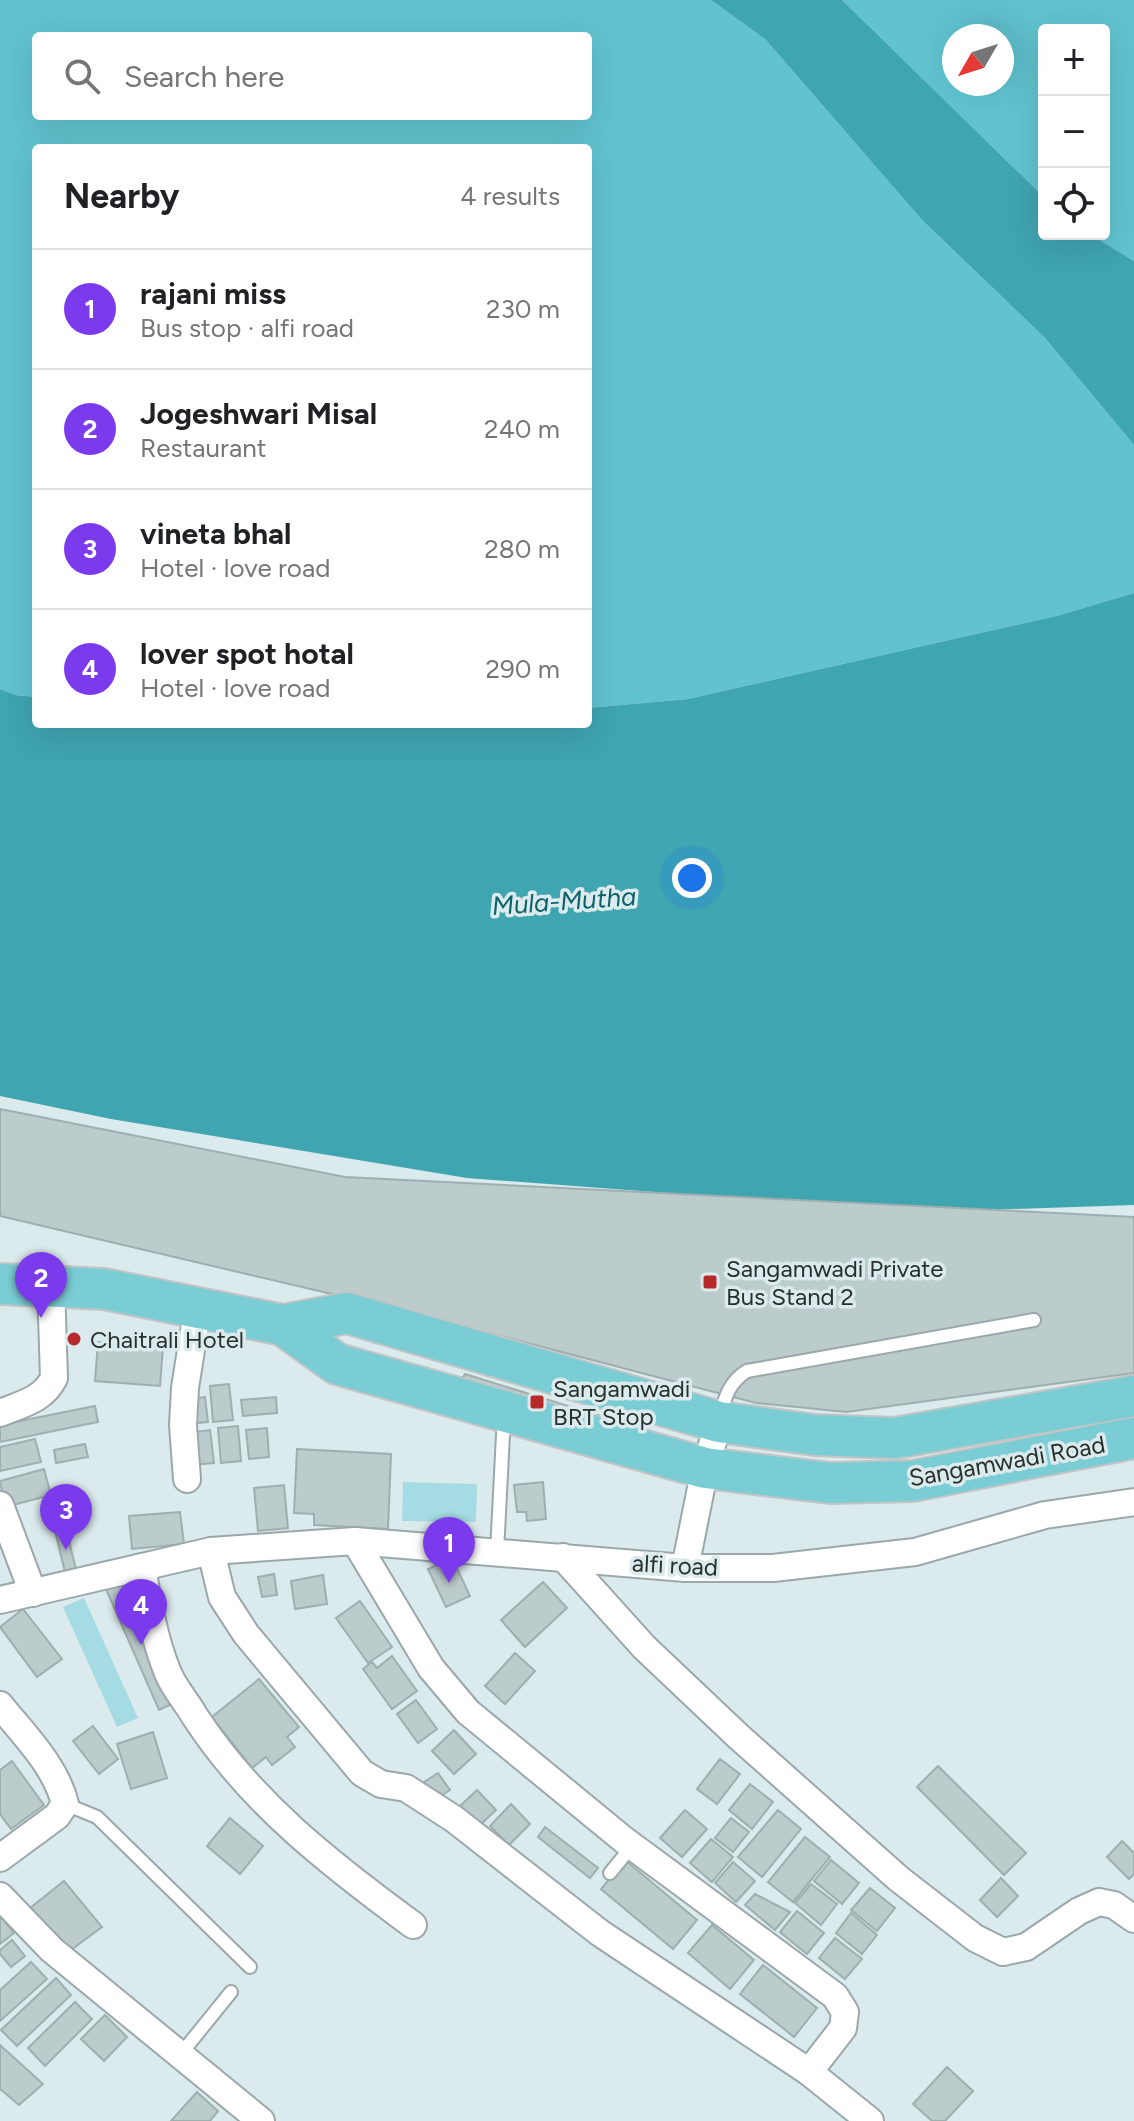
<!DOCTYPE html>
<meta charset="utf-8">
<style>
body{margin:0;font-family:Figtree,sans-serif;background:#f2f2f2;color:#202124}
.controls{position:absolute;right:24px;top:24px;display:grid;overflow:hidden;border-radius:8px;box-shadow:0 8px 32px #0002}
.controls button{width:72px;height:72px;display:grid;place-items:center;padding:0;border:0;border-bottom:2px solid #e0e0e0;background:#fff;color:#202124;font:40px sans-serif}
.compass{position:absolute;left:942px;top:24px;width:72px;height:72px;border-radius:50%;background:#fff;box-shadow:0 8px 32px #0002;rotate:231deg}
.you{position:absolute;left:692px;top:878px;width:28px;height:28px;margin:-20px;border:6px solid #fff;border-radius:50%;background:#1a73e8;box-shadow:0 0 0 12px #1a73e833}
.badge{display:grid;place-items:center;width:52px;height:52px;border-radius:50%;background:#7c3aed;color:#fff;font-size:26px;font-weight:700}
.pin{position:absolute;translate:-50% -66px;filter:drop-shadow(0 2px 4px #0008)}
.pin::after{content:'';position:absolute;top:42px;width:28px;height:24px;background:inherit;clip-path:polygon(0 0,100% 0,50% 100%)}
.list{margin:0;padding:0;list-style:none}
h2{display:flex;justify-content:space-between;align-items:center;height:104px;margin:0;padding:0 32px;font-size:34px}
h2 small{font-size:26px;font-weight:400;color:#757577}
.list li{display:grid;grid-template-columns:52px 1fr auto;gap:24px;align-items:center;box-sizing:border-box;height:120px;padding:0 32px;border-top:2px solid #e0e0e0}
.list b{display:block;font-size:30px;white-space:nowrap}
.list p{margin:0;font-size:26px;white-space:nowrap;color:#757577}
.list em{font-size:26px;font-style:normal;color:#757577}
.icon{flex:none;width:44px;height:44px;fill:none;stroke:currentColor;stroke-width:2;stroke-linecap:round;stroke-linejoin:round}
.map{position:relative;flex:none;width:1134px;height:2121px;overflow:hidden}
.search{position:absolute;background:#fff;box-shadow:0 8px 32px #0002;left:32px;top:32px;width:560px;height:88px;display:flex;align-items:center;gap:20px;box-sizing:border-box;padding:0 28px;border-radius:8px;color:#757577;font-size:30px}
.panel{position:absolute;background:#fff;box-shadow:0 8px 32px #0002;left:32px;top:144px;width:560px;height:584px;border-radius:8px}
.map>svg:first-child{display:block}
</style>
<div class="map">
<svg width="1134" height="2121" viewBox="0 0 1134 2121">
<rect width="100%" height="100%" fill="#dbeaec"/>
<g fill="#a5dce3">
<polygon points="403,1482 477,1484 476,1522 402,1521"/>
<polygon points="84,1598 138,1718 117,1727 63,1607"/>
</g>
<g fill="#60c3cf" fill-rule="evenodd">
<path d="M0 0H711L766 40 922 220 1045 338 1134 445V593L1060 615 688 699 588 708V148H36V697L15 695 0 689ZM36 36H588V116H36Z"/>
<path d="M842 0H1134V261L1090 234H1104V30H1044V197ZM954 36H1002V84H954Z"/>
</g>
<g fill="#3fa5b1">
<polygon points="711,0 842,0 1044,197 1044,234 1090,234 1134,261 1134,445 1045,338 922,220 766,40"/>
<polygon points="1134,593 1134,1205 921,1212 467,1178 111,1119 0,1096 0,689 15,695 36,697 36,724 588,724 588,708 688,699 1060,615"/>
</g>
<g fill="#bccbcc" stroke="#9faeaf" stroke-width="2">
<polygon points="0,1109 345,1177 1134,1217 1134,1373 846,1412 756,1403 421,1315 0,1216"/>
<polygon points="98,1342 163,1347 160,1386 95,1381"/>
<polygon points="465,1374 613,1420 613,1430 459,1384"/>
<polygon points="229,1384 233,1420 213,1422 210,1386"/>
<polygon points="205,1397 208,1422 186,1424 186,1400"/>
<polygon points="276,1397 277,1413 243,1416 241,1400"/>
<polygon points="95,1406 98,1422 0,1442 0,1425"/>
<polygon points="238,1426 241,1461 221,1463 218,1428"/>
<polygon points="267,1428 269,1457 249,1459 246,1430"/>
<polygon points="210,1430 214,1463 192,1465 187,1433"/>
<polygon points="35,1439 41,1462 0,1471 0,1447"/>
<polygon points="85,1444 88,1457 56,1463 54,1450"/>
<polygon points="297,1449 391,1454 388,1529 314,1525 314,1514 294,1513"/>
<polygon points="44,1469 51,1495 5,1507 0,1481"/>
<polygon points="543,1482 546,1519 527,1521 526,1512 517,1512 514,1485"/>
<polygon points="284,1485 288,1528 258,1531 254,1488"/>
<polygon points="180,1512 184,1544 132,1549 129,1516"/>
<polygon points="64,1521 78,1577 67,1580 53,1523"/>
<polygon points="452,1558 470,1596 446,1607 428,1569"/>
<polygon points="274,1574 277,1595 262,1597 258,1577"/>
<polygon points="323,1575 327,1604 295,1609 291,1581"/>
<polygon points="543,1582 567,1608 525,1647 501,1620"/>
<polygon points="123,1583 176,1702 159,1710 106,1589"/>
<polygon points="360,1601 392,1647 368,1663 336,1618"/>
<polygon points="23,1609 62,1659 37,1677 0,1627"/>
<polygon points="515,1653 535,1671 505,1704 485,1686"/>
<polygon points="392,1656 417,1691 392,1709 363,1669 372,1662 377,1668"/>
<polygon points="259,1679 299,1727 287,1737 295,1747 272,1765 266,1757 252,1768 212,1717"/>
<polygon points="416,1700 437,1729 418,1743 397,1714"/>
<polygon points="93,1726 118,1759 99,1774 73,1741"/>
<polygon points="454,1730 476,1754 454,1774 432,1751"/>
<polygon points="153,1732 167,1778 131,1789 117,1744"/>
<polygon points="720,1759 740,1774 717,1804 697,1789"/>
<polygon points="12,1761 44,1805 11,1829 0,1814 0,1770"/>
<polygon points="938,1766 1026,1853 1004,1875 917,1787"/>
<polygon points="438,1773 450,1790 433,1801 421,1784"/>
<polygon points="750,1784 773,1802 752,1829 729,1810"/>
<polygon points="477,1790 496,1810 477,1828 458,1808"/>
<polygon points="511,1804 530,1824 509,1845 490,1826"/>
<polygon points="685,1810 707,1829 682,1857 660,1838"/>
<polygon points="778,1810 801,1829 762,1877 738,1857"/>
<polygon points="230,1818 263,1846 240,1874 207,1846"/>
<polygon points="731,1818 749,1832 733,1852 715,1838"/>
<polygon points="545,1827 598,1868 590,1878 538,1837"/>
<polygon points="805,1837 830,1857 793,1902 768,1882"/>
<polygon points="711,1839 733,1857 712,1882 690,1863"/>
<polygon points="1122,1841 1134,1853 1134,1874 1129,1879 1107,1857"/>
<polygon points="625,1860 697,1920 673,1949 601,1889"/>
<polygon points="831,1860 859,1883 842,1904 814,1881"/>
<polygon points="733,1862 755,1881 736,1902 715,1883"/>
<polygon points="1001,1878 1018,1896 997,1917 980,1900"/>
<polygon points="64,1881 102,1927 67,1953 29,1909"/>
<polygon points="811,1884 837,1904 821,1925 795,1903"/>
<polygon points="870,1888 895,1908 877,1931 851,1910"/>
<polygon points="755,1894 790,1912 775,1930 745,1905"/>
<polygon points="797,1911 824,1933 807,1954 780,1932"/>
<polygon points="851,1913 877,1935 862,1954 836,1933"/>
<polygon points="2,1918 14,1933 0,1944 0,1920"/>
<polygon points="712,1925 754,1960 730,1989 688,1953"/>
<polygon points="835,1938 862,1959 845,1979 819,1958"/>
<polygon points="12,1940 25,1956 11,1967 0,1954 0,1950"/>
<polygon points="31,1962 47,1979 0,2021 0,1990"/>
<polygon points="763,1965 817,2008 794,2037 740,1994"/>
<polygon points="56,1978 71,1995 17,2046 1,2030"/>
<polygon points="75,2002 92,2019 45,2066 28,2048"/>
<polygon points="105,2015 127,2037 104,2061 81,2039"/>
<polygon points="0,2045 43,2084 19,2105 0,2089"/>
<polygon points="947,2067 973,2091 945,2121 932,2121 913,2104"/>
<polygon points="197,2092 218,2111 210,2121 171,2121"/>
</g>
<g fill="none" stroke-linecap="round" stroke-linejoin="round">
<defs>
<g id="service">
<path d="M720 1415C725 1397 730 1381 747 1371L1034 1320"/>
<polyline points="497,1552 504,1415"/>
<polyline points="65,1804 97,1817 250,1967"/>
<polyline points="610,1873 632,1846"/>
<polyline points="180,2055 231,1992"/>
</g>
<g id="minor">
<path d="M0 1413C22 1404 43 1400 54 1378L51 1286"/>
<polyline points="187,1479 183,1425 185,1388 198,1306"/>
<polyline points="0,1505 33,1593"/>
<polyline points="355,1541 431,1668 468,1712 624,1840 835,1996 845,2012 843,2028 809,2072"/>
<polyline points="211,1551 222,1597 246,1634 362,1773 381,1784 406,1788 454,1819 600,1933 809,2072 870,2121"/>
<polyline points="563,1557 644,1647 739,1737 899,1879 975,1938 1003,1952 1026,1947 1079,1911 1099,1902 1114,1905 1134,1919"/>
<path d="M142 1567C148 1603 154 1639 168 1673 174 1688 186 1701 194 1715 250 1802 330 1864 413 1925"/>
<polyline points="685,1568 705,1468 719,1422"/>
<polyline points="0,1600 211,1551 355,1541 685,1568 773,1568 915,1552 1045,1515 1134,1502"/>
<path d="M0 1705C24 1735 56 1766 65 1804L57 1816 0 1858"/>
<polyline points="0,1896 52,1950 261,2121"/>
</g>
<g id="primary">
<polyline points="0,1284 104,1289 283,1325 347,1313 719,1422 815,1435 895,1438 1134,1396"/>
<polyline points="283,1325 337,1364 705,1468 830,1483 913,1481 1134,1438"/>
</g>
</defs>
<use href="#service" stroke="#9aa8aa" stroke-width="16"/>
<use href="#minor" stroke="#9aa8aa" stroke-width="30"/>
<use href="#primary" stroke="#c3c5c5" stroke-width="44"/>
<use href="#service" stroke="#fff" stroke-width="12"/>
<use href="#minor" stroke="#fff" stroke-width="26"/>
<use href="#primary" stroke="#7bcdd5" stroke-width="40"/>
</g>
<g fill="#b8292b" stroke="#dbeaec" stroke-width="3">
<rect x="702" y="1274" width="16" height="16" rx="4"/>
<circle cx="74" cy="1339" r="8"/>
<rect x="529" y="1394" width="16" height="16" rx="4"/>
</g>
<g text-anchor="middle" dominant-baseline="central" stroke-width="7" stroke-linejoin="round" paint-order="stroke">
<g font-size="24" fill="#2a3030" stroke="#dbeaec" text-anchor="start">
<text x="726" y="1268">Sangamwadi Private<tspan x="726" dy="28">Bus Stand 2</tspan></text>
<text x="90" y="1339">Chaitrali Hotel</text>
<text x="553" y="1388">Sangamwadi<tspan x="553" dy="28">BRT Stop</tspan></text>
</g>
<g font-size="24" fill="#2a3030" stroke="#dbeaec">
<text transform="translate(1007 1461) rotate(-10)">Sangamwadi Road</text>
<text transform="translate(675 1565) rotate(3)">alfi road</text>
</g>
<g font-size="26" font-style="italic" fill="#0c626a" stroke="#dbeaec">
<text transform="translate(564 901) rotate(-4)">Mula-Mutha</text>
</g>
</g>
</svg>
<div class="controls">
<button>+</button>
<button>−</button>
<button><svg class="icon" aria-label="locate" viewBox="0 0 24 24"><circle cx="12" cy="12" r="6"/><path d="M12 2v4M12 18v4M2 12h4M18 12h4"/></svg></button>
</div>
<svg class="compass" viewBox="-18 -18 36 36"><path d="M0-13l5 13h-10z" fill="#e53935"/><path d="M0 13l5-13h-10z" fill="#757577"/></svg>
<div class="you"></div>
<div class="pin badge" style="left:449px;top:1583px">1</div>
<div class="pin badge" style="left:41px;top:1318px">2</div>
<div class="pin badge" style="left:66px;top:1550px">3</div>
<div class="pin badge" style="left:141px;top:1645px">4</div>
<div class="search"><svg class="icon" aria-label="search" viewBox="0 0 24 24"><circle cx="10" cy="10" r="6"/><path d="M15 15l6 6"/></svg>Search here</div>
<section class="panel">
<h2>Nearby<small>4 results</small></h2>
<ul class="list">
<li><span class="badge">1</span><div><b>rajani miss</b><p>Bus stop · alfi road</p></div><em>230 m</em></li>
<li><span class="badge">2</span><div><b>Jogeshwari Misal</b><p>Restaurant</p></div><em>240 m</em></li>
<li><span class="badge">3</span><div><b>vineta bhal</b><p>Hotel · love road</p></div><em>280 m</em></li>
<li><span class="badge">4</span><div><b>lover spot hotal</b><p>Hotel · love road</p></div><em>290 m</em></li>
</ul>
</section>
</div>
